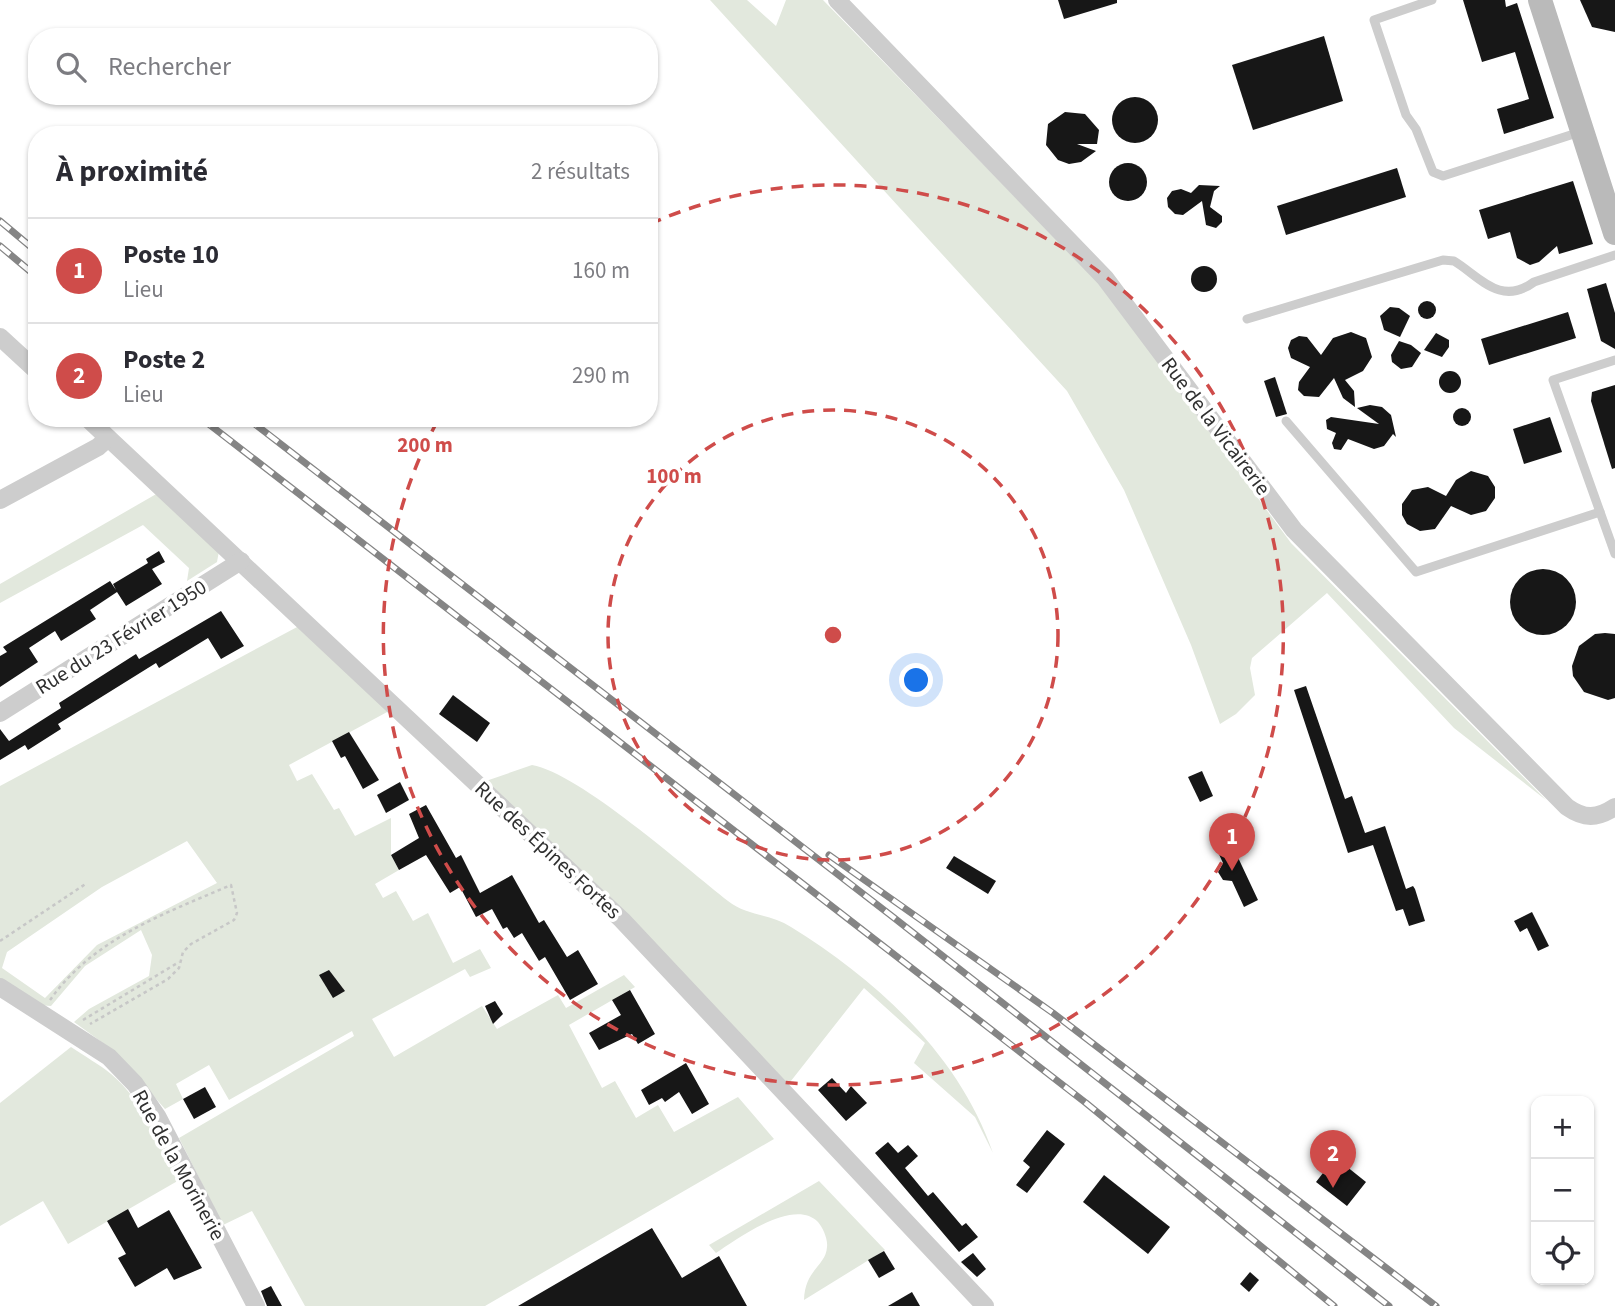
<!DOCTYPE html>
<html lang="fr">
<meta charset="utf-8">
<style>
body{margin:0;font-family:"Source Sans 3",sans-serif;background:#f7f7f7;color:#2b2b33}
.controls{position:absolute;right:21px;bottom:21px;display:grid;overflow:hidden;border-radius:14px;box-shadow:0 2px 5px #0004}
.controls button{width:63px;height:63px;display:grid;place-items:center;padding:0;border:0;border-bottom:2px solid #e1e1e2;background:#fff;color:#2b2b33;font:35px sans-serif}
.you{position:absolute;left:917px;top:681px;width:24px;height:24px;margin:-18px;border:5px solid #fff;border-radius:50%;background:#1a73e8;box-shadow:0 0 0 10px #1a73e833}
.badge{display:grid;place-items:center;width:46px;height:46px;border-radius:50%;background:#cf4c4a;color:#fff;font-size:23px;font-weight:700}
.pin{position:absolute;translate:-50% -58px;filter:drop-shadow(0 2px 4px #0008)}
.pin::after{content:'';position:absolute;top:37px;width:24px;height:21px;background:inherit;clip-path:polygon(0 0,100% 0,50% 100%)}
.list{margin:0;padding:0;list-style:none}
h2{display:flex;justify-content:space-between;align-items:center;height:91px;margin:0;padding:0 28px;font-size:30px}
h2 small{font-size:23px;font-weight:400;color:#7c7c81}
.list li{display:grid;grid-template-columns:46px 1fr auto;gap:21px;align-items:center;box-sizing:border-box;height:105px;padding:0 28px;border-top:2px solid #e1e1e2}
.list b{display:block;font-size:26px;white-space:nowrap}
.list p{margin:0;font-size:23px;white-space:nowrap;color:#7c7c81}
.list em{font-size:23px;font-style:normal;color:#7c7c81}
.icon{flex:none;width:38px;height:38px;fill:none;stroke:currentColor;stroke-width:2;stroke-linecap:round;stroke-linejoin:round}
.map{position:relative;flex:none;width:1615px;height:1306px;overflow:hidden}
.search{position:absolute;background:#fff;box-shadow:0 2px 5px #0004;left:28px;top:28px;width:630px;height:77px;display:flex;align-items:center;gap:18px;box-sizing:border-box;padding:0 24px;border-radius:28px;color:#7c7c81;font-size:26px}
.panel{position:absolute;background:#fff;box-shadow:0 2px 5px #0004;left:28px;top:126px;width:630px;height:301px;border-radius:28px}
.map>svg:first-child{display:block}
</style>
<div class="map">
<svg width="1615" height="1306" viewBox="0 0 1615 1306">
<rect width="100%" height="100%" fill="#fff"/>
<g fill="#e2e8dd" fill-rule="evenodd">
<polygon points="710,0 747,0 776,26 786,0 823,0 1101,285 1291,543 1546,800 1454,728 1327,593 1252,658 1250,668 1255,695 1236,714 1220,724 1191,645 1124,490 1067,391"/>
<polygon points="158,493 219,551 217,562 187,581 189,568 143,525 0,603 0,584"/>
<path d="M299 626 389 711 289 765 297 781 312 774 334 810 339 808 355 836 391 818V855L399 870 375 884 383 898 396 891 413 921 428 913 453 963 480 949 491 968 470 977 465 969 372 1019 394 1057 482 1006 497 1029 558 995 566 1008 624 975 635 987 569 1025 602 1088 615 1081 636 1118 658 1105 674 1132 738 1097 774 1139 485 1306H305L252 1211 223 1225 179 1138 354 1036 352 1031 229 1100 209 1065 176 1084 183 1099 165 1109 114 1051 74 1022 89 1009 149 976 152 955 141 930 85 966 51 1006 38 1005 0 981V786ZM187 841 217 883 97 945 45 998 2 968 7 952 102 887Z"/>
<path d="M532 765C579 773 686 868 728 901 747 916 771 914 791 927 878 981 959 1055 993 1153L975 1117 914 1063 925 1043 864 988 787 1086 483 782Z"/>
<path d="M71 1047C84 1056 99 1064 111 1074 143 1101 161 1143 181 1179L68 1244 43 1201 0 1226V1103Z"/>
<path d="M819 1181 885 1250 804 1300C805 1269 826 1266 827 1247 828 1239 823 1228 818 1222 794 1197 737 1239 716 1253L709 1245Z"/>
</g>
<g fill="#171717">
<polygon points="1058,0 1117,0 1117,3 1064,19"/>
<polygon points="1463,0 1505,0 1506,7 1517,3 1554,118 1504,134 1497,109 1529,99 1515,52 1482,62"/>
<polygon points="1580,0 1615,0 1615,32 1592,27"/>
<polygon points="1324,36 1343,101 1253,130 1232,65"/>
<circle cx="1135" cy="120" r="23"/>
<polygon points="1065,112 1085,114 1099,130 1097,144 1077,144 1096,151 1081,162 1069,164 1058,160 1046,145 1048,124"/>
<circle cx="1128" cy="182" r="19"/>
<polygon points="1397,168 1406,197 1286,235 1277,206"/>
<polygon points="1573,181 1593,244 1559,254 1557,246 1539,262 1530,265 1517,258 1510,232 1488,239 1479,210"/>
<polygon points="1199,185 1220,186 1214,191 1210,207 1222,216 1222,222 1216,228 1206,225 1202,201 1183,215 1175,214 1168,207 1167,198 1172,191 1181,189 1191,193"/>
<circle cx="1204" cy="279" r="13"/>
<polygon points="1606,283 1615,313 1615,349 1601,341 1587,289"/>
<circle cx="1427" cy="310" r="9"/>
<polygon points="1390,307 1399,308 1410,316 1400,337 1384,330 1380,316"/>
<polygon points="1568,312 1576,338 1489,365 1481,339"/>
<polygon points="1351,332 1366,338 1372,357 1363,371 1345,380 1354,391 1355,407 1343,398 1334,378 1319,397 1304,396 1298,390 1299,382 1310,367 1291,358 1288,348 1291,340 1299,336 1307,337 1321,355 1333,338"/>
<polygon points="1436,333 1449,340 1449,347 1442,357 1424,350"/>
<polygon points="1399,341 1411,345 1421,353 1412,367 1401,369 1392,362 1391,355"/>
<circle cx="1450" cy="382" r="11"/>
<polygon points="1275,377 1287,414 1276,417 1264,381"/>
<polygon points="1615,385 1615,468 1612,469 1591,401 1592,392"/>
<polygon points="1370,405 1382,407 1391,415 1396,437 1393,434 1384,446 1374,449 1348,439 1341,450 1334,449 1332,443 1336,433 1327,429 1326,420 1331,417 1379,424 1357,408"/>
<circle cx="1462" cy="417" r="9"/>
<polygon points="1550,417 1562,452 1524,464 1513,429"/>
<polygon points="1471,471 1488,476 1495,487 1495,498 1486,511 1471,515 1451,506 1435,529 1420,531 1407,524 1402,515 1402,504 1412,490 1428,487 1446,496 1456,480"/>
<polygon points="159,551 165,562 152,569 162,584 126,606 117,592 90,610 96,619 61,641 55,631 29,648 38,662 0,687 0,656 7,652 3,647 110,581 116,590 113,584 148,563 146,559"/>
<circle cx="1543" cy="602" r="33"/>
<polygon points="221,611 244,646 221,659 208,638 159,668 156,663 58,724 61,729 28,750 25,745 0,760 0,729 9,741 61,708 59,703 136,654 139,659"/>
<polygon points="1605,633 1615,634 1615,698 1608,700 1584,692 1573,676 1572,666 1579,646 1595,634"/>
<polygon points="1306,686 1345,799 1352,796 1365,833 1385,826 1406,889 1413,886 1415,889 1425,921 1409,926 1403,909 1396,911 1373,845 1348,853 1294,690"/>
<polygon points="453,695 490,723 477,742 439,714"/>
<polygon points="349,732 379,780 363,789 345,756 341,758 332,741"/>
<polygon points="1202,771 1213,796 1200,802 1188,777"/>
<polygon points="400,782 409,800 386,813 377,795"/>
<polygon points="426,805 456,858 461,855 480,893 512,875 539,923 544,920 567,957 578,950 598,984 570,1000 545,957 539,961 522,933 514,938 507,927 503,929 492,909 476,917 460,887 450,893 426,855 399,870 391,855 419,838 409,814"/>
<polygon points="1226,832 1258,900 1244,907 1232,881 1223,880 1218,872 1223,863 1212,839"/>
<polygon points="954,856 996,881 988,894 946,868"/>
<polygon points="1532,912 1549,946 1538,951 1527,928 1520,932 1514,921"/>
<polygon points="329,970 345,991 333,998 319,975"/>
<polygon points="630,990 655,1034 638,1044 632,1034 599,1050 589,1033 621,1015 612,1000"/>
<polygon points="495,1001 503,1014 493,1024 485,1006"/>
<polygon points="686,1063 709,1104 692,1114 679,1092 665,1102 662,1098 649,1105 641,1090"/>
<polygon points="832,1078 846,1093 851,1086 867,1103 846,1121 818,1090"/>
<polygon points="205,1087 216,1107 194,1119 183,1099"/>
<polygon points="1047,1130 1065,1144 1027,1193 1016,1185 1030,1167 1023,1161"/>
<polygon points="888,1142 898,1153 908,1145 918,1156 905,1168 928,1196 933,1192 962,1226 966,1223 978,1237 959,1252 875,1153"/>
<polygon points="1341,1162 1366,1182 1347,1206 1316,1182 1323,1173 1328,1177"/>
<polygon points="1104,1175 1170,1227 1148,1254 1083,1202"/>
<polygon points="128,1209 138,1228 169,1210 202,1268 174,1280 167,1268 135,1287 118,1258 126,1254 107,1221"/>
<polygon points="652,1228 682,1278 719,1256 747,1306 518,1306"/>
<polygon points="884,1251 895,1269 879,1278 868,1260"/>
<polygon points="973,1253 986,1269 977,1277 961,1262"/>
<polygon points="1250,1272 1259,1280 1249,1292 1240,1284"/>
<polygon points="271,1286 282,1306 267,1306 261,1291"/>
<polygon points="912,1292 920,1306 888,1306"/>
</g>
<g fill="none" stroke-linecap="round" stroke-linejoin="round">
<g stroke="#c7c7c7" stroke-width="2.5" stroke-dasharray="3.5 3.5" stroke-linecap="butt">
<polyline points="0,941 87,883"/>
<path d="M50 1000C94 938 164 914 231 885L237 913 234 920 191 944 183 952 179 968 168 979 90 1024"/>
<polyline points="83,1020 179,962"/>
</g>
<g stroke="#cdcdcd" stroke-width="9">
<polyline points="1432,0 1374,20 1406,115 1416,129 1433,172 1443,176 1580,132"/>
<path d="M1247 319 1443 260 1454 261C1479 276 1500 307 1534 282L1615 255"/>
<polyline points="1615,360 1553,380 1615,554"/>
<polyline points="1286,421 1416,572 1600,512"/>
</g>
<g stroke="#cdcdcd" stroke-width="18">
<path d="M837 0 1105 278 1294 530 1567 807C1584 819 1597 819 1615 807"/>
<polyline points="0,337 37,371"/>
<polyline points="87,418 622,920 985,1306"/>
<polyline points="0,500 98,447 108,438"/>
<polyline points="0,713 241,561"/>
<polyline points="0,987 109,1057 135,1084 157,1116 256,1306"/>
</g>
<polyline stroke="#bababa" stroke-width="24" points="1540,0 1615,233"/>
<defs>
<g id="rail">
<polyline points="0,221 37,252"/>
<polyline points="0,246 37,277"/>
<polyline points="201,418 1086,1103 1334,1306"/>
<polyline points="247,418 893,917 1389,1306"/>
<polyline points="829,855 1053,1013 1436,1306"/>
</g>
</defs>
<use href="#rail" stroke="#858585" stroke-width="7"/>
<use href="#rail" stroke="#fff" stroke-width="4.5" stroke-dasharray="13" stroke-linecap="butt"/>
</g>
<g fill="none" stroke="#cf4c4a" stroke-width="3.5" stroke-dasharray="12 9">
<circle cx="833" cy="635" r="225"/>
<path d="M650 224A450 450 0 1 1 438 420"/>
</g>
<g text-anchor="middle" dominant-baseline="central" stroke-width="7" stroke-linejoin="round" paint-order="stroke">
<g font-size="21" fill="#303030" stroke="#fff">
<text transform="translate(1216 426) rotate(53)">Rue de la Vicairerie</text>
<text transform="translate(121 637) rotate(-32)">Rue du 23 Février 1950</text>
<text transform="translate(548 850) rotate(43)">Rue des Épines Fortes</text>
<text transform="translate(179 1165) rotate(61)">Rue de la Morinerie</text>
</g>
</g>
<circle cx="833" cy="635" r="10" fill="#cf4c4a" stroke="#fff" stroke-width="3.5"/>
<g font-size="21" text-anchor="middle" font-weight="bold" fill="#cf4c4a" stroke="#fff" stroke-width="7" stroke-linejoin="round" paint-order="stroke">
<text x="425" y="452">200 m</text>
<text x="674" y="483">100 m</text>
</g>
</svg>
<div class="controls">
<button>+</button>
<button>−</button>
<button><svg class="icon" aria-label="locate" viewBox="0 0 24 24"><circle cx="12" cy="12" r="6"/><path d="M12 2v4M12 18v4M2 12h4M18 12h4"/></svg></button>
</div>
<div class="you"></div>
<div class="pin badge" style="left:1232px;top:871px">1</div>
<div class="pin badge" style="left:1333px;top:1188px">2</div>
<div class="search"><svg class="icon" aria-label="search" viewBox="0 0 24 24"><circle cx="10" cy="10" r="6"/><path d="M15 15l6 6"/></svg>Rechercher</div>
<section class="panel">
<h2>À proximité<small>2 résultats</small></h2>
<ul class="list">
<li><span class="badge">1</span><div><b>Poste 10</b><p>Lieu</p></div><em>160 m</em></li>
<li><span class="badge">2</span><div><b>Poste 2</b><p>Lieu</p></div><em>290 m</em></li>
</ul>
</section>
</div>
